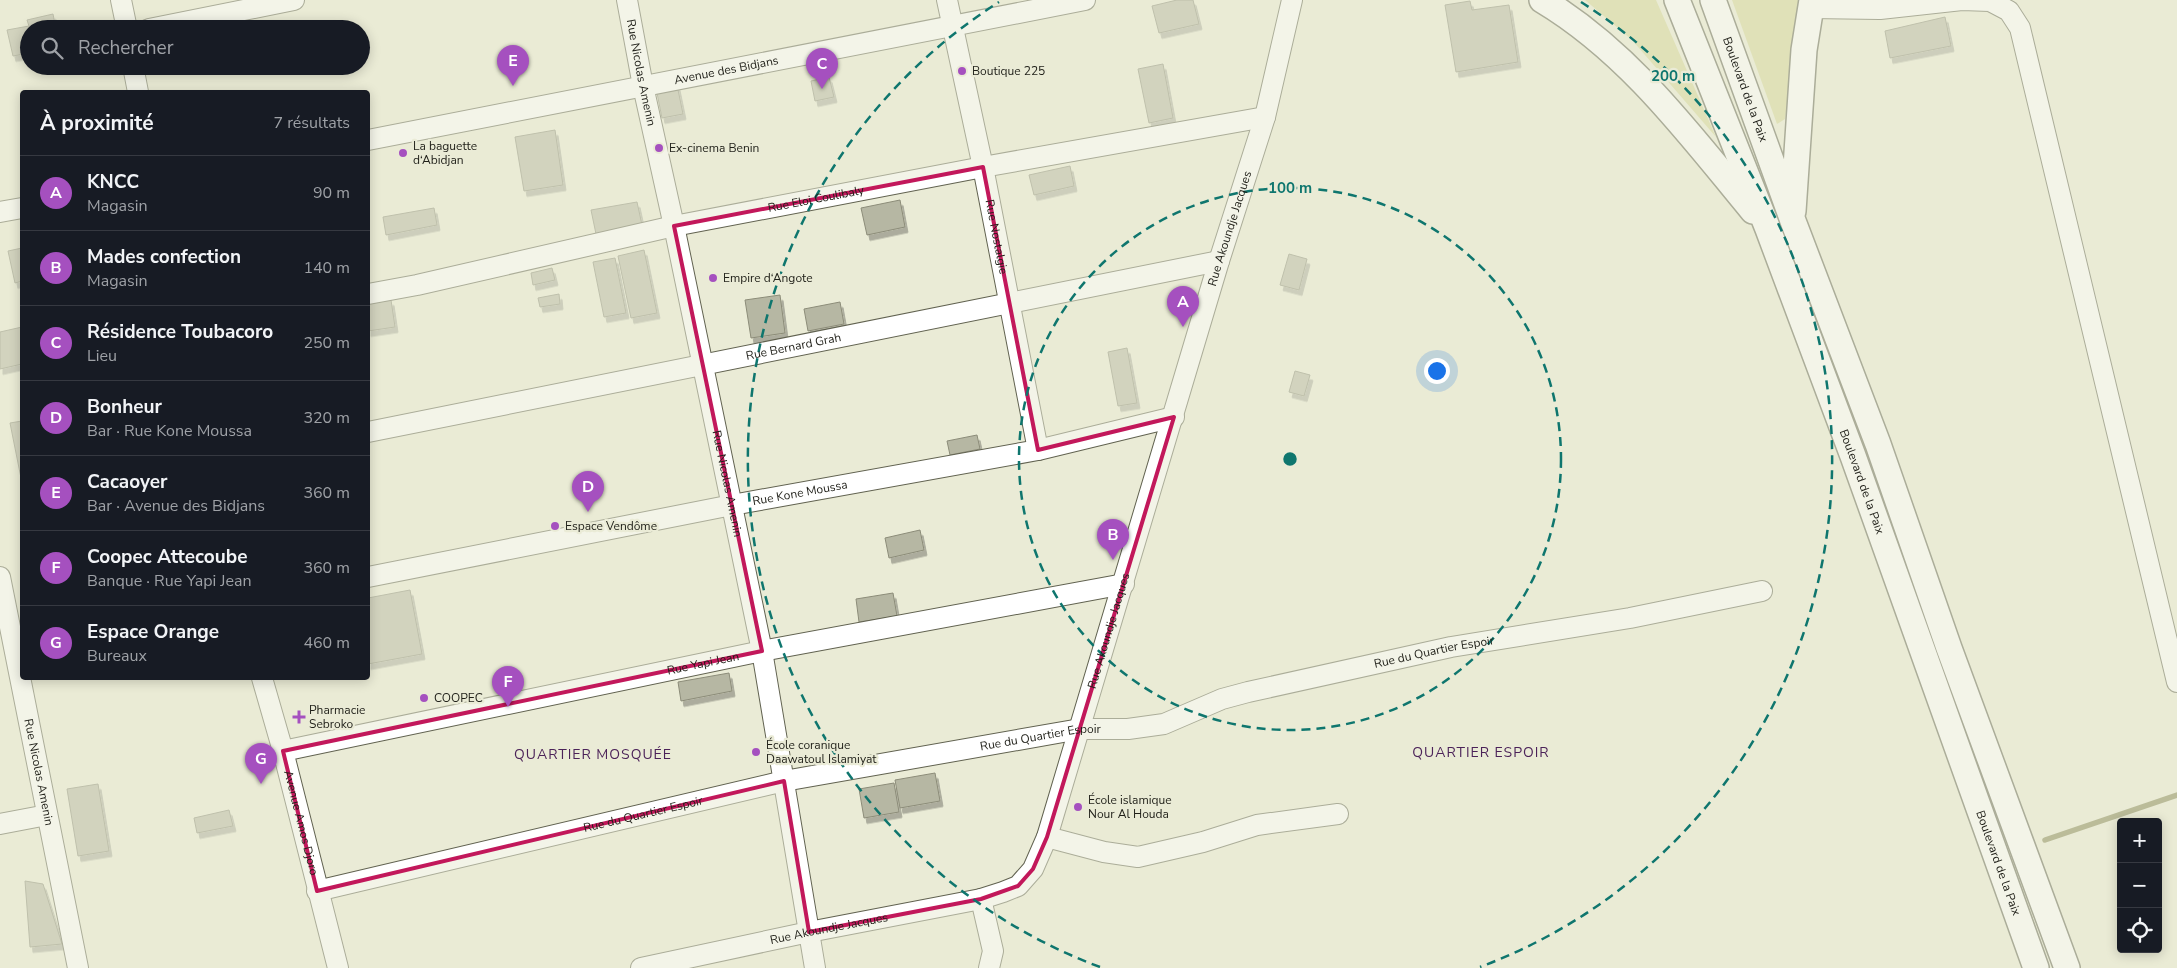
<!DOCTYPE html>
<html lang="fr">
<meta charset="utf-8">
<style>
body{margin:0;font-family:"Nunito Sans",sans-serif;background:#242831;color:#f1f3f6}
.controls{position:absolute;right:15px;bottom:15px;display:grid;overflow:hidden;border-radius:5px;box-shadow:0 2px 12px #0003}
.controls button{width:45px;height:45px;display:grid;place-items:center;padding:0;border:0;border-bottom:1px solid #363941;background:#171b24;color:#f1f3f6;font:25px sans-serif}
.you{position:absolute;left:1436px;top:370px;width:18px;height:18px;margin:-12px;border:4px solid #fff;border-radius:50%;background:#1a73e8;box-shadow:0 0 0 8px #1a73e833}
.badge{display:grid;place-items:center;width:32px;height:32px;border-radius:50%;background:#a550bf;color:#fff;font-size:16px;font-weight:700}
.pin{position:absolute;translate:-50% -41px;filter:drop-shadow(0 1px 2px #0008)}
.pin::after{content:'';position:absolute;top:26px;width:18px;height:15px;background:inherit;clip-path:polygon(0 0,100% 0,50% 100%)}
.list{margin:0;padding:0;list-style:none}
h2{display:flex;justify-content:space-between;align-items:center;height:65px;margin:0;padding:0 20px;font-size:21px}
h2 small{font-size:16px;font-weight:400;color:#9ea1a6}
.list li{display:grid;grid-template-columns:32px 1fr auto;gap:15px;align-items:center;box-sizing:border-box;height:75px;padding:0 20px;border-top:1px solid #363941}
.list b{display:block;font-size:19px;white-space:nowrap}
.list p{margin:0;font-size:16px;white-space:nowrap;color:#9ea1a6}
.list em{font-size:16px;font-style:normal;color:#9ea1a6}
.icon{flex:none;width:28px;height:28px;fill:none;stroke:currentColor;stroke-width:2;stroke-linecap:round;stroke-linejoin:round}
.map{position:relative;flex:none;width:2177px;height:968px;overflow:hidden}
.search{position:absolute;background:#171b24;box-shadow:0 2px 12px #0003;left:20px;top:20px;width:350px;height:55px;display:flex;align-items:center;gap:12px;box-sizing:border-box;padding:0 18px;border-radius:28px;color:#9ea1a6;font-size:19px}
.panel{position:absolute;background:#171b24;box-shadow:0 2px 12px #0003;left:20px;top:90px;width:350px;height:590px;border-radius:5px}
.map>svg:first-child{display:block}
</style>
<div class="map">
<svg width="2177" height="968" viewBox="0 0 2177 968">
<defs>
<filter id="shadow"><feDropShadow dx="3" dy="5.5" stdDeviation="0" flood-color="#0004"/></filter>
</defs>
<rect width="100%" height="100%" fill="#eaebd6"/>
<g fill="#d5d696">
<polygon points="1585,0 1656,0 1716,137 1632,40"/>
<polygon points="1732,0 1801,0 1785,119 1777,124"/>
</g>
<g fill="none" stroke-linecap="round" stroke-linejoin="round">
<polyline stroke="#838351" stroke-width="5.5" points="2045,840 2177,795"/>
</g>
<g fill="#b6b7a3" stroke="#8c8c79" filter="url(#shadow)">
<polygon points="1177,0 1193,0 1199,24 1159,33 1152,6"/>
<polygon points="1470,1 1472,10 1509,5 1518,62 1456,72 1445,5"/>
<polygon points="53,14 56,29 29,29 29,53 13,56 7,30 29,26 27,20"/>
<polygon points="1945,17 1951,46 1890,58 1885,31"/>
<polygon points="1163,64 1173,118 1149,123 1138,69"/>
<polygon points="829,77 834,97 815,101 811,81"/>
<polygon points="677,85 683,114 662,118 656,88"/>
<polygon points="555,130 563,185 524,191 515,137"/>
<polygon points="1070,166 1074,186 1034,195 1029,175"/>
<polygon points="900,200 905,227 867,235 861,208"/>
<polygon points="637,202 642,225 596,234 591,210"/>
<polygon points="434,208 437,225 386,235 383,217"/>
<polygon points="22,248 22,281 15,283 8,251"/>
<polygon points="644,250 657,313 631,318 618,256"/>
<polygon points="1289,254 1307,259 1299,290 1280,285"/>
<polygon points="615,258 626,313 604,317 593,262"/>
<polygon points="552,268 555,280 533,285 531,273"/>
<polygon points="559,294 560,304 540,307 538,298"/>
<polygon points="780,295 785,333 751,338 745,300"/>
<polygon points="391,300 395,327 368,331 368,304"/>
<polygon points="840,302 844,324 808,331 804,309"/>
<polygon points="22,327 22,364 0,369 0,332"/>
<polygon points="1127,348 1137,403 1118,406 1108,352"/>
<polygon points="1295,371 1310,375 1304,396 1289,392"/>
<polygon points="22,421 22,483 10,423"/>
<polygon points="977,435 980,449 950,455 947,441"/>
<polygon points="920,530 924,550 889,558 885,538"/>
<polygon points="410,590 422,654 368,664 368,598"/>
<polygon points="893,593 897,616 859,622 856,599"/>
<polygon points="729,673 732,691 681,701 678,682"/>
<polygon points="935,773 940,801 900,808 895,780"/>
<polygon points="894,783 899,812 864,818 859,789"/>
<polygon points="98,784 109,851 78,856 67,789"/>
<polygon points="229,810 233,826 197,833 194,818"/>
<polygon points="25,881 43,884 62,944 30,947"/>
</g>
<g fill="none" stroke-linecap="round" stroke-linejoin="round">
<defs>
<g id="minor">
<polyline points="121,0 127,29"/>
<path id="s1" d="M627 0 643 86 674 226 762 651 815 968"/>
<path id="s2" d="M947 0 983 167 1038 450"/>
<polyline points="1811,8 1880,9 1962,0 1990,1 2009,11 2020,28 2177,682"/>
<polyline points="149,29 294,0"/>
<polyline points="133,66 138,92"/>
<path id="s3" d="M368 140 1085 0"/>
<polyline points="0,212 22,208"/>
<path id="s4" d="M368 294 417 285 674 226 983 167 1265 117"/>
<path id="s5" d="M368 432 1219 261"/>
<path id="s6" d="M0 577 78 968"/>
<path id="s7" d="M368 577 732 505 1038 450 1174 417"/>
<path id="s8" d="M262 678 283 751 338 968"/>
<path id="s9" d="M283 751 762 651 1124 584"/>
<polyline points="0,824 47,815"/>
<polyline points="1047,837 1104,852 1138,857 1203,842 1257,825 1338,814"/>
<path id="s10" d="M317 891 784 781 1080 729H1128L1164 724 1222 699 1248 692 1451 647 1630 618 1762 591"/>
<polyline points="981,899 993,951 989,968"/>
<path id="s11" d="M641 968 809 932 981 899 1003 892 1018 886 1033 869 1047 837 1219 261 1265 117 1292 0"/>
</g>
<g id="major">
<path d="M1542 0C1629 52 1690 135 1753 211"/>
<path id="s12" d="M1677 0 1768 229 1853 456 2036 968"/>
<path id="s13" d="M1713 0 1793 221 1878 444 1949 648 2067 968"/>
<polyline points="1793,211 1804,50 1812,0"/>
</g>
</defs>
<use href="#minor" stroke="#616250" stroke-width="22"/>
<use href="#major" stroke="#616250" stroke-width="28"/>
<use href="#minor" stroke="#fff" stroke-width="20"/>
<use href="#major" stroke="#fff" stroke-width="25"/>
</g>
<path d="M0 0H2177V968H0ZM983 167 1038 450 1174 417 1047 837 1033 869 1018 886 981 899 809 932 784 781 317 891 283 751 762 651 674 226Z" fill="#eaebd6" fill-opacity=".55" fill-rule="evenodd"/>
<path fill="none" stroke="#c2185b" stroke-width="4" stroke-linejoin="round" d="M983 167 1038 450 1174 417 1047 837 1033 869 1018 886 981 899 809 932 784 781 317 891 283 751 762 651 674 226Z"/>
<g fill="none" stroke="#0f766e" stroke-width="2.5" stroke-dasharray="9 6">
<circle cx="1290" cy="459" r="271"/>
<path d="M1100 967A542 542 0 0 1 999 2M1581 2A542 542 0 0 1 1480 967"/>
</g>
<g fill="#a550bf" stroke="#eaebd6" stroke-width="2">
<circle cx="962" cy="71" r="5"/>
<circle cx="659" cy="148" r="5"/>
<circle cx="403" cy="153" r="5"/>
<circle cx="713" cy="278" r="5"/>
<circle cx="555" cy="526" r="5"/>
<circle cx="424" cy="698" r="5"/>
<path d="M296.5 709.5h5v5h5v5h-5v5h-5v-5h-5v-5h5z"/>
<circle cx="756" cy="752" r="5"/>
<circle cx="1078" cy="807" r="5"/>
</g>
<g text-anchor="middle" dominant-baseline="central" stroke-width="4.5" stroke-linejoin="round" paint-order="stroke">
<g font-size="12" fill="#1f1f18" stroke="#eaebd6">
<text stroke="none"><textPath href="#s3" startOffset="365">Avenue des Bidjans</textPath></text>
<text stroke="none"><textPath href="#s1" startOffset="74">Rue Nicolas Amenin</textPath></text>
<text stroke="none"><textPath href="#s13" startOffset="95">Boulevard de la Paix</textPath></text>
<text stroke="none"><textPath href="#s4" startOffset="458">Rue Eloi Coulibaly</textPath></text>
<text stroke="none"><textPath href="#s11" startOffset="1079">Rue Akoundje Jacques</textPath></text>
<text stroke="none"><textPath href="#s2" startOffset="242">Rue Nostalgie</textPath></text>
<text stroke="none"><textPath href="#s5" startOffset="434">Rue Bernard Grah</textPath></text>
<text stroke="none"><textPath href="#s12" startOffset="516">Boulevard de la Paix</textPath></text>
<text stroke="none"><textPath href="#s1" startOffset="494">Rue Nicolas Amenin</textPath></text>
<text stroke="none"><textPath href="#s7" startOffset="440">Rue Kone Moussa</textPath></text>
<text stroke="none"><textPath href="#s11" startOffset="659">Rue Akoundje Jacques</textPath></text>
<text stroke="none"><textPath href="#s10" startOffset="1145">Rue du Quartier Espoir</textPath></text>
<text stroke="none"><textPath href="#s9" startOffset="429">Rue Yapi Jean</textPath></text>
<text stroke="none"><textPath href="#s10" startOffset="740">Rue du Quartier Espoir</textPath></text>
<text stroke="none"><textPath href="#s6" startOffset="199">Rue Nicolas Amenin</textPath></text>
<text stroke="none"><textPath href="#s10" startOffset="335">Rue du Quartier Espoir</textPath></text>
<text stroke="none"><textPath href="#s8" startOffset="150">Avenue Amos Djoro</textPath></text>
<text stroke="none"><textPath href="#s12" startOffset="921">Boulevard de la Paix</textPath></text>
<text stroke="none"><textPath href="#s11" startOffset="192">Rue Akoundje Jacques</textPath></text>
</g>
<g font-size="12" fill="#1f1f18" stroke="#eaebd6" text-anchor="start">
<text x="972" y="71">Boutique 225</text>
<text x="413" y="146">La baguette<tspan x="413" dy="14">d‘Abidjan</tspan></text>
<text x="669" y="148">Ex-cinema Benin</text>
<text x="723" y="278">Empire d‘Angote</text>
<text x="565" y="526">Espace Vendôme</text>
<text x="434" y="698">COOPEC</text>
<text x="309" y="710">Pharmacie<tspan x="309" dy="14">Sebroko</tspan></text>
<text x="766" y="745">École coranique<tspan x="766" dy="14">Daawatoul Islamiyat</tspan></text>
<text x="1088" y="800">École islamique<tspan x="1088" dy="14">Nour Al Houda</tspan></text>
</g>
<g font-size="14" letter-spacing="1" fill="#4b2258" stroke="#eaebd6">
<text x="1481" y="752">QUARTIER ESPOIR</text>
<text x="593" y="754">QUARTIER MOSQUÉE</text>
</g>
</g>
<circle cx="1290" cy="459" r="8" fill="#0f766e" stroke="#eaebd6" stroke-width="2.5"/>
<g font-size="15" text-anchor="middle" font-weight="bold" fill="#0f766e" stroke="#eaebd6" stroke-width="4.5" stroke-linejoin="round" paint-order="stroke">
<text x="1673" y="81">200 m</text>
<text x="1290" y="193">100 m</text>
</g>
</svg>
<div class="controls">
<button>+</button>
<button>−</button>
<button><svg class="icon" aria-label="locate" viewBox="0 0 24 24"><circle cx="12" cy="12" r="6"/><path d="M12 2v4M12 18v4M2 12h4M18 12h4"/></svg></button>
</div>
<div class="you"></div>
<div class="pin badge" style="left:1183px;top:327px">A</div>
<div class="pin badge" style="left:1113px;top:560px">B</div>
<div class="pin badge" style="left:822px;top:89px">C</div>
<div class="pin badge" style="left:588px;top:512px">D</div>
<div class="pin badge" style="left:513px;top:86px">E</div>
<div class="pin badge" style="left:508px;top:707px">F</div>
<div class="pin badge" style="left:261px;top:784px">G</div>
<div class="search"><svg class="icon" aria-label="search" viewBox="0 0 24 24"><circle cx="10" cy="10" r="6"/><path d="M15 15l6 6"/></svg>Rechercher</div>
<section class="panel">
<h2>À proximité<small>7 résultats</small></h2>
<ul class="list">
<li><span class="badge">A</span><div><b>KNCC</b><p>Magasin</p></div><em>90 m</em></li>
<li><span class="badge">B</span><div><b>Mades confection</b><p>Magasin</p></div><em>140 m</em></li>
<li><span class="badge">C</span><div><b>Résidence Toubacoro</b><p>Lieu</p></div><em>250 m</em></li>
<li><span class="badge">D</span><div><b>Bonheur</b><p>Bar · Rue Kone Moussa</p></div><em>320 m</em></li>
<li><span class="badge">E</span><div><b>Cacaoyer</b><p>Bar · Avenue des Bidjans</p></div><em>360 m</em></li>
<li><span class="badge">F</span><div><b>Coopec Attecoube</b><p>Banque · Rue Yapi Jean</p></div><em>360 m</em></li>
<li><span class="badge">G</span><div><b>Espace Orange</b><p>Bureaux</p></div><em>460 m</em></li>
</ul>
</section>
</div>
